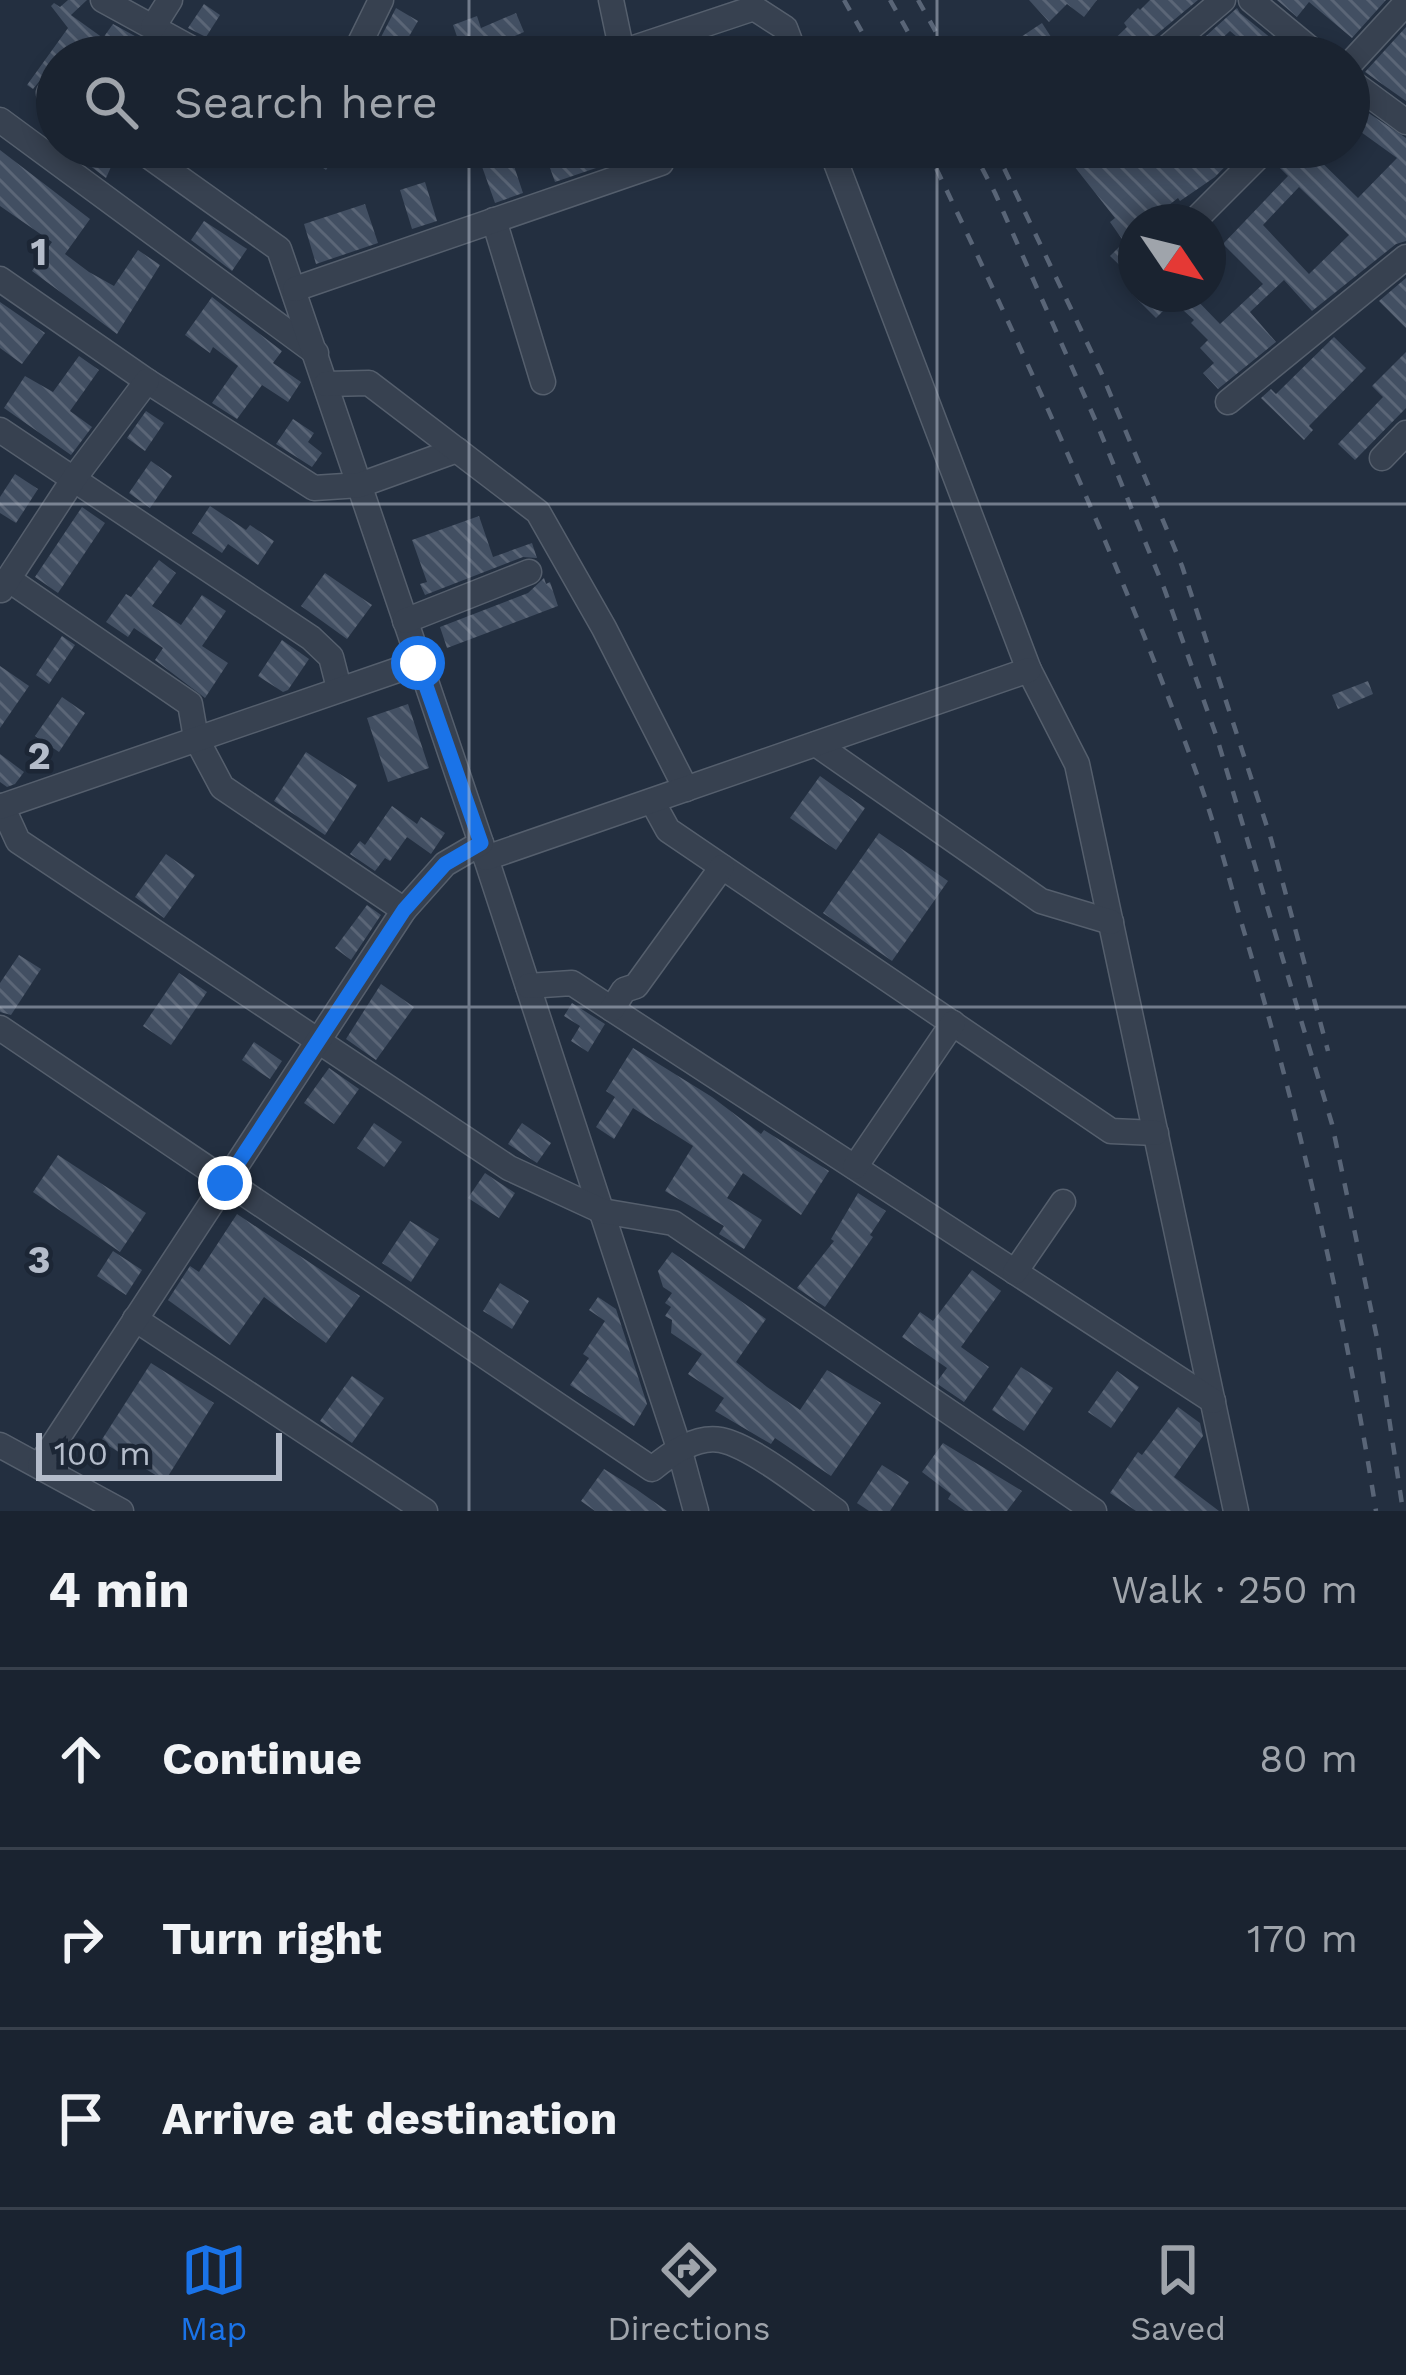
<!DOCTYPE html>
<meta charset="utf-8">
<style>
body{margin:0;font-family:"Work Sans",sans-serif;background:#272f3c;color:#f1f3f6}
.compass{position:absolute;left:1118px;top:204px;width:108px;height:108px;border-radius:50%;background:#1a2330;box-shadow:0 6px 18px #0003;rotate:125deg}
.scale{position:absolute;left:36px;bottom:30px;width:246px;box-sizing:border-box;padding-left:12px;border:6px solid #b4bcca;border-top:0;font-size:33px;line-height:42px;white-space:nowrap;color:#b4bcca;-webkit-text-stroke:9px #1c2635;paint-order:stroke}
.stop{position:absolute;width:36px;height:36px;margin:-27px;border:9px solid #1a73e8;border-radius:50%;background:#fff}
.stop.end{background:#1a73e8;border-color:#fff;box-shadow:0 3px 12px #0008}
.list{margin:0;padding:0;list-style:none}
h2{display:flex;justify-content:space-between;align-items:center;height:156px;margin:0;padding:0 48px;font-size:51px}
h2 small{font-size:39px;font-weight:400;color:#9fa4ab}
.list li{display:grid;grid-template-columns:78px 1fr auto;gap:36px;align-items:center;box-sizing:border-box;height:180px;padding:0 48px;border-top:3px solid #38404c}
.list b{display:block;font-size:45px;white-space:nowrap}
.list em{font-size:39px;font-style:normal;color:#9fa4ab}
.icon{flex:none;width:66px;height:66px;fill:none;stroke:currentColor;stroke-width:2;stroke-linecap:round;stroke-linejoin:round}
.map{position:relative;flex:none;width:1406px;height:1511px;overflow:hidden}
.search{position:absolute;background:#1a2330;box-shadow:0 6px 18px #0003;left:36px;right:36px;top:36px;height:132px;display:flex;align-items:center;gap:30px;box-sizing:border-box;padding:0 42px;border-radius:66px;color:#9fa4ab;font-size:45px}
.sheet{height:696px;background:#1a2330}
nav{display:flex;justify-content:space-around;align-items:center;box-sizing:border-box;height:168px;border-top:3px solid #38404c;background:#1a2330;font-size:33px;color:#9fa4ab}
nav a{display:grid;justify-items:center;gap:6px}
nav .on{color:#1a73e8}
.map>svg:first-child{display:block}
</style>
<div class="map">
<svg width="1406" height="1511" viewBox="0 0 1406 1511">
<defs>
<pattern id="building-back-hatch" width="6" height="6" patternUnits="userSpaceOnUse" patternTransform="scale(3)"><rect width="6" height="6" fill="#424f62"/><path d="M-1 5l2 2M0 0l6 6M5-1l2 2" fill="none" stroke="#5b6677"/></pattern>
</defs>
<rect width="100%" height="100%" fill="#232f40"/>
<g fill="url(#building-back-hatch)" fill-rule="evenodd">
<polygon points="68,0 87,0 71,15 103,38 113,24 173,57 57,57 57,79 42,78 33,89 27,85 68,28 51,6 54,3 60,7"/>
<polygon points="1029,0 1097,0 1084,17 1067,4 1049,22"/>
<polygon points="1150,0 1198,0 1145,44 1140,57 1096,57 1127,27 1124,23 1138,8 1140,10"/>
<polygon points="1277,0 1386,0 1352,38 1309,2 1297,17"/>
<polygon points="204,4 220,15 206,37 188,28"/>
<polygon points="396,8 418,21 397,57 380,39"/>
<polygon points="1237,8 1240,13 1294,57 1261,57 1230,31 1202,57 1186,54"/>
<polygon points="516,13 524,32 488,48 490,52 464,57 453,25 477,16 481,28"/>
<polygon points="1042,23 1064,57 1012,57 1006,47"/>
<polygon points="1406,27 1406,101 1365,72"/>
<path d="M1349 100 1406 138V241L1396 244 1312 311 1284 280 1250 312 1276 342 1218 389 1203 373 1214 363 1200 348 1208 340 1191 323 1194 320 1173 301 1156 318 1132 294H1191L1220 324 1263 284 1223 244 1288 176 1275 163 1292 147H1306L1358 198 1397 158 1354 127 1349 120ZM1299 187 1349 235 1309 274 1263 225Z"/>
<polygon points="93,147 120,147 106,178 85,162"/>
<polygon points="293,147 342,147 326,170"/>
<polygon points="448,147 477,147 481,158 454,167"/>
<polygon points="555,147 639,147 640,153 555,182 544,151"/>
<polygon points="1059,147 1244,147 1215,177 1180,201 1178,198 1147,222 1136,222 1136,281 1110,256 1124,242 1110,222 1115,218"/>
<polygon points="0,150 90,219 65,254 89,272 114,286 138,250 160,265 117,334 32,271 52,242 0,206"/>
<polygon points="509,151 523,193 495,203 480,161"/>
<polygon points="425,182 437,221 412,229 400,190"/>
<polygon points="365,204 378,243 316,264 304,224"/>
<polygon points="204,221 247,249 232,271 191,240"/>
<polygon points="1406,278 1406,328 1379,301"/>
<polygon points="212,297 282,351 273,363 301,382 288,402 262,385 237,419 212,403 238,366 213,347 210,353 185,335"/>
<polygon points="0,302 45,333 22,364 0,348"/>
<polygon points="1334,337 1366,368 1309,426 1313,430 1304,440 1261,398 1271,389 1276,394"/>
<polygon points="1406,352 1406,408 1355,460 1338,444 1383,397 1372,386"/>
<polygon points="79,356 99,370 70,411 92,427 71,455 4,408 25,376 53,392"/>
<polygon points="146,411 164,423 145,451 127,438"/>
<polygon points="293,419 314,433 308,442 322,453 312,467 276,444"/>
<polygon points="151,461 172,476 150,508 129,493"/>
<polygon points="15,474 38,489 16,523 0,513 0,497"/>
<polygon points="210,506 246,530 250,525 274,541 258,565 228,544 222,553 192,533"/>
<polygon points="82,507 105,523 58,593 35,577"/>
<polygon points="479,516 493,557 532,543 537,558 523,557 425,595 420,584 427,582 412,540"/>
<polygon points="159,560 176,573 152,606 181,625 202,595 226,611 202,646 228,663 205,698 155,660 163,648 134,628 128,637 106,622 126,594 131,597"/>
<polygon points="325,573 372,605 347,639 301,606"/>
<polygon points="544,578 546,584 550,582 558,606 447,648 440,627 528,593"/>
<polygon points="62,636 75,645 49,684 36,675"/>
<polygon points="282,640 309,659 288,690 283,692 258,676"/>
<polygon points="0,666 29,686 0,728"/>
<polygon points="1368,681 1373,694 1338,709 1332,695"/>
<polygon points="62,697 85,713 59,752 35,736"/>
<polygon points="408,704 429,768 388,782 367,718"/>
<polygon points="306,752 357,785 325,835 274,801"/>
<polygon points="0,754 24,772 15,784 7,787 0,782"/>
<polygon points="820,776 865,808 836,850 790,818"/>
<polygon points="392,806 417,824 421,817 445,833 431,854 407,837 390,861 385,858 375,871 350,854 360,841 365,845"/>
<polygon points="879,833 948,881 892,961 823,913"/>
<polygon points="166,854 195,875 164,918 135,897"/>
<polygon points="367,905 381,915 351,960 335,948"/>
<polygon points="19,955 41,969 11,1015 0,1012 0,983"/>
<polygon points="179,973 207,992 171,1045 143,1026"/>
<polygon points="381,984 414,1007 376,1060 346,1039"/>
<polygon points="572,1003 605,1024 588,1052 571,1041 580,1026 564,1016"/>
<polygon points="254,1042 282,1061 270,1079 242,1060"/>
<polygon points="633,1048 712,1097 761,1134 764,1130 829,1171 801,1215 743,1173 727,1198 762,1220 744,1249 719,1234 724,1226 665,1191 693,1146 633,1108 614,1139 596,1127 615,1097 606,1091"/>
<polygon points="329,1068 359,1089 334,1124 304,1103"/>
<polygon points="374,1123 402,1142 384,1167 357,1148"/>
<polygon points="522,1123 551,1143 537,1163 508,1144"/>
<polygon points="58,1155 146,1213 120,1252 33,1192"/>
<polygon points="485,1173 515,1193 499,1218 468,1198"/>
<polygon points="858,1193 886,1211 870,1235 873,1237 825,1307 797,1288 834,1241 831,1239"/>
<polygon points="237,1214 360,1296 326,1343 264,1297 230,1345 168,1300 190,1266 199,1272"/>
<polygon points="410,1221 439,1239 411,1282 382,1263"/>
<polygon points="113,1251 142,1270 126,1295 97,1276"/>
<polygon points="672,1252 766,1319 736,1362 767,1387 800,1410 827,1370 881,1403 831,1476 775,1438 771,1444 715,1411 724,1398 688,1374 702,1354 671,1333 672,1320 665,1316 671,1307 665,1303 672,1293 663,1287 658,1271"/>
<polygon points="972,1270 1001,1291 961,1347 989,1367 964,1402 936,1383 947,1368 902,1337 920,1312 933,1321"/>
<polygon points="500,1283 529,1301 512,1329 483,1311"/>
<polygon points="598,1297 616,1309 647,1404 634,1426 570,1385 589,1358 583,1354 605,1321 589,1310"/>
<polygon points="151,1363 214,1403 165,1481 101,1441"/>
<polygon points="1021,1367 1053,1388 1024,1431 992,1410"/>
<polygon points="1117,1371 1139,1387 1111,1428 1088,1412"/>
<polygon points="352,1376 384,1398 352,1443 320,1421"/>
<polygon points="1178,1407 1200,1423 1203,1436 1174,1477 1219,1511 1136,1511 1110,1493 1138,1452 1142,1455"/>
<polygon points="943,1443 1022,1491 1007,1511 965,1511 948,1499 951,1494 922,1472"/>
<polygon points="882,1465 909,1482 890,1511 869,1511 857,1503"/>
<polygon points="604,1469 636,1489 667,1511 595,1511 581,1501"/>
</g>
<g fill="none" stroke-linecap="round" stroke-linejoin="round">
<defs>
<g id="minor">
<polyline points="103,0 207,57"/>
<polyline points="611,0 623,57"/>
<polyline points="1251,0 1320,57"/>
<polyline points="153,27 170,0"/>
<polyline points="378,57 359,45 381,0"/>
<polyline points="607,57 754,8 785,28 796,57"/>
<polyline points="1156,57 1223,0"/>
<polyline points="1349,65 1406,3"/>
<polyline points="1349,80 1406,122"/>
<polyline points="49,93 57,98"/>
<polyline points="0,120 316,353"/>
<polyline points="136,147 279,249 481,843 679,1448 696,1511"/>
<polyline points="830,147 1029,670 1077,764 1236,1511"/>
<polyline points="494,220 543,382"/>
<polyline points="1193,222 1268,147"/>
<polyline points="0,279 147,381 314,488 360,485 457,450"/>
<polyline points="295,289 661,163 655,147"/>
<polyline points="326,384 369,383 538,512 604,628 686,789"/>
<polyline points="1228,402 1406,257"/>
<polyline points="0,430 311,638 331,657 339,688"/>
<polyline points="1382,458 1406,433"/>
<polyline points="8,579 190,704 196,738 222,787 404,910"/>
<polyline points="1,590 75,477 147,381"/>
<polyline points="405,621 529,572"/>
<polyline points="816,744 1041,901 1111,922"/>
<polyline points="652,801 668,830 1111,1131 1156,1133"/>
<polyline points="2,806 18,841 509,1168 602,1211 673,1223 1094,1511"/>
<polyline points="0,807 418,663"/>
<polyline points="486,858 1029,670"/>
<polyline points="528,986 572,983 1213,1401"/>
<polyline points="612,1009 624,990 636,986 722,867"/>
<path d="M0 1028 652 1469C670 1454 696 1435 721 1440 752 1446 809 1492 836 1511"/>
<polyline points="855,1167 953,1023"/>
<polyline points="1015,1272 1063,1202"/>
<polyline points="135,1319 425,1511"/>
<polyline points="0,1445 121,1511"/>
<polyline points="40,1465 404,910 445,864 481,843"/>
</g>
</defs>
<use href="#minor" stroke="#555f6d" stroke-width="27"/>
<use href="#minor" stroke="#374150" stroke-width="24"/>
<g stroke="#596577" stroke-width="4.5" stroke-dasharray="12 12" stroke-linecap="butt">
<polyline points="844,0 876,57"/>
<polyline points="890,0 922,57"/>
<polyline points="918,0 950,57"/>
<path d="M926 147C1025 354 1121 564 1199 780 1216 828 1229 879 1243 928 1300 1119 1345 1314 1376 1511"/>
<polyline points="971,147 995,193 1097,424 1164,588 1217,738 1332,1124 1377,1338 1403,1511"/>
<polyline points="994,147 1101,372 1182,566 1271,839 1328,1051"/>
</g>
</g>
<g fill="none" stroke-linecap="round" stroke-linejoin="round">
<polyline stroke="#1a73e8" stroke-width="15" points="225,1183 404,910 445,864 481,843 418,663"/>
</g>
<path fill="none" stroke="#b4bcca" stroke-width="3" stroke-opacity="0.55" d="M469 0V57M937 0V57M469 147V1511M937 147V1511M0 504H1406M0 1007H1406"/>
<g font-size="39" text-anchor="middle" font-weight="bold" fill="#b4bcca" stroke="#1c2635" stroke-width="9" stroke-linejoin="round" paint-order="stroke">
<text x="39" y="265">1</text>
<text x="39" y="769">2</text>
<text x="39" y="1273">3</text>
</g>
</svg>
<svg class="compass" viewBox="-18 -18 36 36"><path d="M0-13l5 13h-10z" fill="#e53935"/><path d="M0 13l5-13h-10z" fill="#9fa4ab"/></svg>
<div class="scale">100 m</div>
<div class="stop" style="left:418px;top:663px"></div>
<div class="stop end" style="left:225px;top:1183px"></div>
<div class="search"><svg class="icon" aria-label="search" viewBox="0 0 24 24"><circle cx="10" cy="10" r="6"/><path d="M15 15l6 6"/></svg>Search here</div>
</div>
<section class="sheet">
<h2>4 min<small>Walk · 250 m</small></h2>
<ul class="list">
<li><svg class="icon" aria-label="ahead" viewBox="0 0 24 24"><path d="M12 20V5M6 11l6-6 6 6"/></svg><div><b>Continue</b></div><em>80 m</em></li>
<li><svg class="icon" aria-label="right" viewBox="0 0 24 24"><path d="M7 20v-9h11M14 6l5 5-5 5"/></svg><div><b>Turn right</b></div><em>170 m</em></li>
<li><svg class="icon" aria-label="arrive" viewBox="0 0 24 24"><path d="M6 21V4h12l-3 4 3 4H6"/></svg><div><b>Arrive at destination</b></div></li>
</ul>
</section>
<nav>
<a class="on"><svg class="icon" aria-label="map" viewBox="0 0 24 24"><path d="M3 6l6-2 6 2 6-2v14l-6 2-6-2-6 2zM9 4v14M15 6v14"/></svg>Map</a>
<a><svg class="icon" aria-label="directions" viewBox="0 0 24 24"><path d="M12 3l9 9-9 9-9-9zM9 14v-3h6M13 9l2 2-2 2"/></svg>Directions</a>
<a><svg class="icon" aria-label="saved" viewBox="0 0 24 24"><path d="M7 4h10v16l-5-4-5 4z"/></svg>Saved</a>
</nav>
